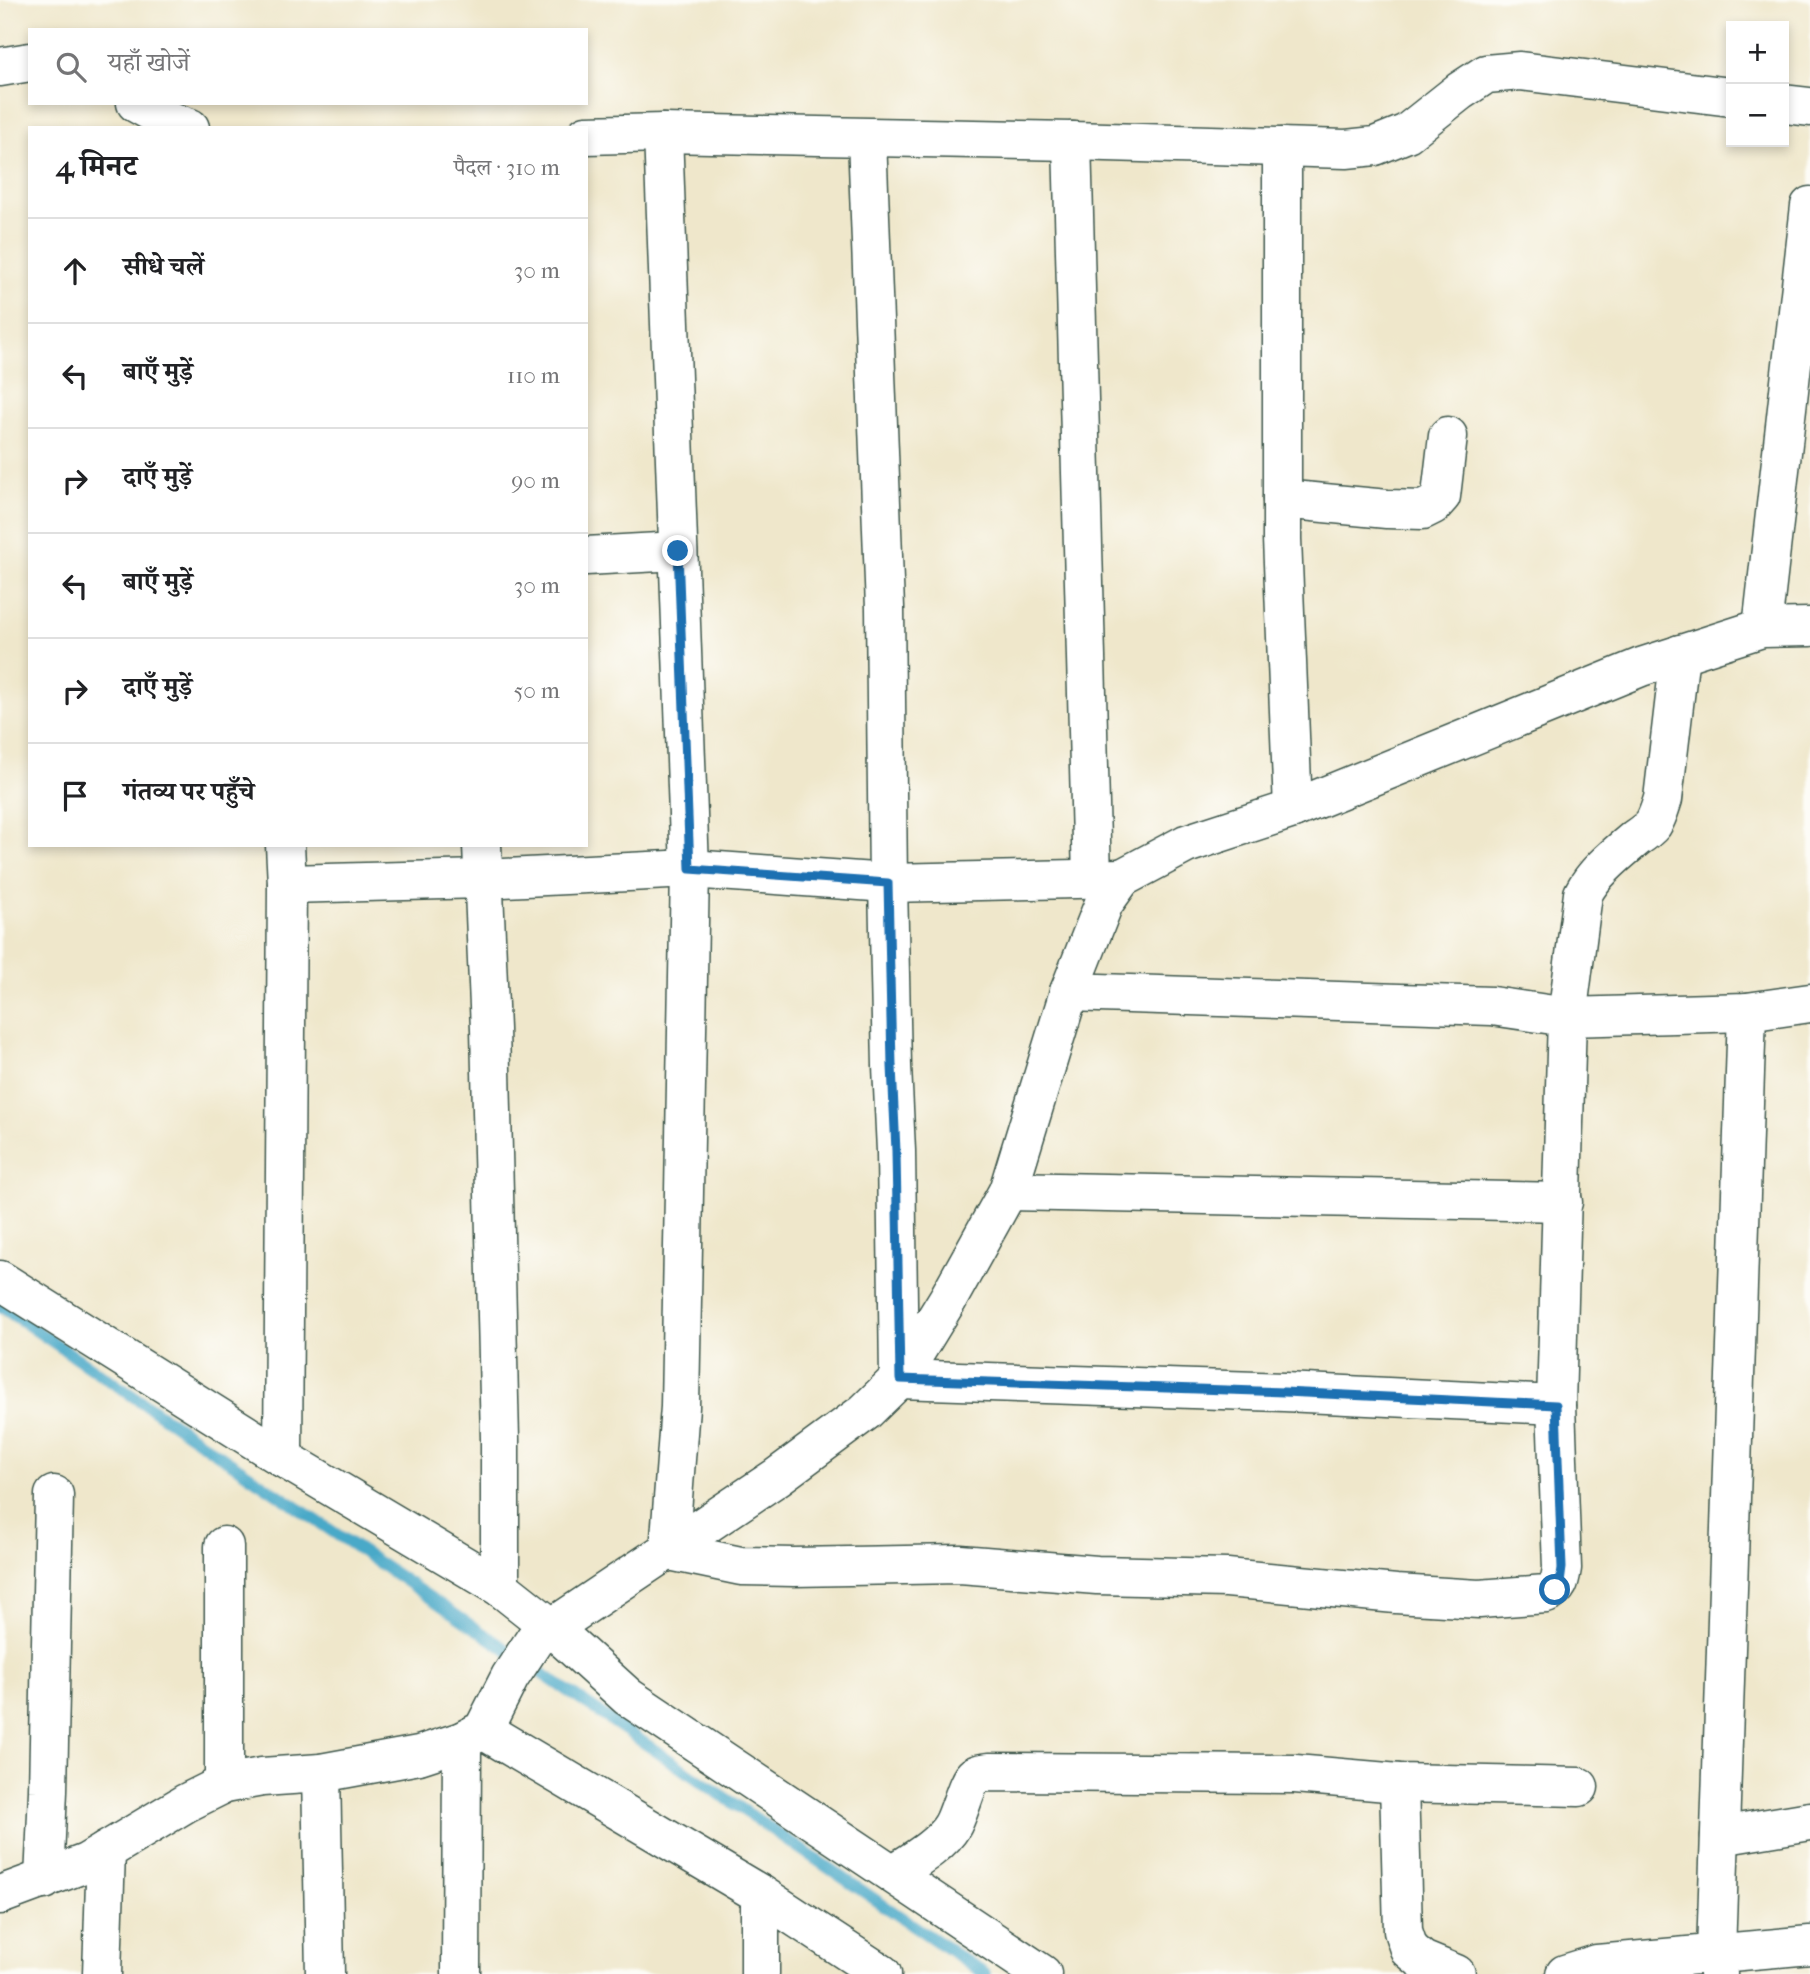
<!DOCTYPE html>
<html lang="hi">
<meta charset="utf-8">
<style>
body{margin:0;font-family:"IM FELL French Canon","Noto Serif Devanagari",serif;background:#f2f2f2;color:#202124}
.controls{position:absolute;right:21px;top:21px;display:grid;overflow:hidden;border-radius:0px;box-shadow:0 4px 10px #0003}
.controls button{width:63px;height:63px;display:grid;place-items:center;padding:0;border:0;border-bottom:2px solid #e0e0e0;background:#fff;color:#202124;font:35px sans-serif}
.stop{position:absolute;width:21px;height:21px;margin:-16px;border:5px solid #1f6fb2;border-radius:50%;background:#fff}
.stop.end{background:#1f6fb2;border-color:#fff;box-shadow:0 2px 7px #0008}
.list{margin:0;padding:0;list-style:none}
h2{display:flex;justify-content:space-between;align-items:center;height:91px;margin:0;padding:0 28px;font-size:30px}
h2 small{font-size:23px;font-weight:400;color:#757577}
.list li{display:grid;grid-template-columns:46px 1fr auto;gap:21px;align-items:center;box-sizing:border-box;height:105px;padding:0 28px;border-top:2px solid #e0e0e0}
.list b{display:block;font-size:26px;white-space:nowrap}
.list em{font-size:23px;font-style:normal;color:#757577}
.icon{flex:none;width:38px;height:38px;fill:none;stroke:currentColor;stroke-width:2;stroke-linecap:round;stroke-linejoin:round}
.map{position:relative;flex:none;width:1810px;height:1974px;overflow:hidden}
.search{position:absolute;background:#fff;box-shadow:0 4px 10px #0003;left:28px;top:28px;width:560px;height:77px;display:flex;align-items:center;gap:18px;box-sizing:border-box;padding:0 24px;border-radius:0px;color:#757577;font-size:26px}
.panel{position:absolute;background:#fff;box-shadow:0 4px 10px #0003;left:28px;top:126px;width:560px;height:721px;border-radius:0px}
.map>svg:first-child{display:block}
</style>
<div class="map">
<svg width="1810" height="1974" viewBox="0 0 1810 1974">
<rect width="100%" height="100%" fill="#fdfcf7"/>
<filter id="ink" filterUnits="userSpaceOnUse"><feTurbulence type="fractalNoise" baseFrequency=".0143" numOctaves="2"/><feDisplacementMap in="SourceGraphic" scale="14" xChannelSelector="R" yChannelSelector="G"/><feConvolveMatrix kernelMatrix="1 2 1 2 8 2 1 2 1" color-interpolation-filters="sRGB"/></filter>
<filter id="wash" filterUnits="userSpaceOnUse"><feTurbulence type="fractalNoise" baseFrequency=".00686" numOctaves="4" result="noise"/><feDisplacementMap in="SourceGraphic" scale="28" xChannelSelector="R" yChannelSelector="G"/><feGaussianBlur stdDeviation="1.57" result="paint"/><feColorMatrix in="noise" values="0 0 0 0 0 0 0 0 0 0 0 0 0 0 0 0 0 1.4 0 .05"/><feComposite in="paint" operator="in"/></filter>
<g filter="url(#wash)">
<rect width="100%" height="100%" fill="#efe7cb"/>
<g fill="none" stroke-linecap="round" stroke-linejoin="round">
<polyline stroke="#49a9c8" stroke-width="12" points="0,1306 985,1974"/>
</g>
</g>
<g filter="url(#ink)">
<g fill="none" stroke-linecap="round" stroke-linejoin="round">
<defs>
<g id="minor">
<polyline points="0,67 30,62"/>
<polyline points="136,103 165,119 190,128"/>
<polyline points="1784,104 1810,107"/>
<path d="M663 133 690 869 680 1407 669 1551 741 1566 794 1567 960 1564 1097 1575 1227 1578 1396 1594 1479 1599 1546 1594C1559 1588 1560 1581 1562 1568L1556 1405 1567 1017 1583 894C1594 872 1617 854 1636 838 1642 834 1648 830 1653 824 1658 816 1660 808 1663 799L1680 654"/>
<polyline points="586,135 663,133 1072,141 1346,149 1375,146 1407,133 1460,91 1486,74 1520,71 1731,97"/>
<polyline points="867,138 885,608 888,883 892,1066 896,1151 899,1379 1284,1392 1556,1405"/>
<polyline points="1072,141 1092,878"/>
<polyline points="1282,147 1282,539 1293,809"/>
<polyline points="1282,499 1387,509 1423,510 1433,505 1441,496 1448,436"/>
<polyline points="586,556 678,551"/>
<polyline points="1762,628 1810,206"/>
<polyline points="482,845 490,1029 500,1439 500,1587"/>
<polyline points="287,884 483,879 690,869 888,883 1122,878"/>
<polyline points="1069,992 1492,1006 1567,1017 1747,1012 1810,1003"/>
<polyline points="1008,1191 1563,1202"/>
<polyline points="0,1280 283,1458 500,1587 552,1628 628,1697 1042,1974"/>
<polyline points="283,1458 287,884 285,845"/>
<polyline points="483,1730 760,1894 882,1974"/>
<polyline points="321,1773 325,1974"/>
<polyline points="1399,1783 1403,1931 1409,1949 1422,1960 1456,1974"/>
<polyline points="224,1784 224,1546"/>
<polyline points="1720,1836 1810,1821"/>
<path d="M893 1874C911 1862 941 1845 952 1826 959 1815 967 1781 974 1776 978 1773 984 1773 989 1772L1295 1774 1399 1783 1579 1787"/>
<polyline points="44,1880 48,1791 54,1495"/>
<polyline points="760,1894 760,1974"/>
<polyline points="0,1895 86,1863 186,1803 224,1784 262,1777 321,1773 419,1755 462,1741 483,1730 510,1677 535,1639 777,1477 865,1412 899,1379 948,1299 1008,1191 1069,992 1104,903 1122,878 1186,844 1293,809 1641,667 1762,628 1810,627"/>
<polyline points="102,1974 106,1851"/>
<polyline points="461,1974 462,1741"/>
<polyline points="1565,1974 1597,1964 1810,1945"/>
<polyline points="1718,1974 1716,1953 1747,1012"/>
</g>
</defs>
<use href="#minor" stroke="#3e564b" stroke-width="41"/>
<use href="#minor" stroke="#fff" stroke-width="38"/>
</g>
</g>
<g fill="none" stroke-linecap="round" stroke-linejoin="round" filter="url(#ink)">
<polyline stroke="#1f6fb2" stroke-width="9" points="678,551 690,869 888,883 892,1066 896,1151 900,1379 1284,1392 1556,1405 1562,1568 1560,1583 1555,1590"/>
</g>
</svg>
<div class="controls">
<button>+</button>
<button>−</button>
</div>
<div class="stop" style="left:1555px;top:1590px"></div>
<div class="stop end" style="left:678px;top:551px"></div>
<div class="search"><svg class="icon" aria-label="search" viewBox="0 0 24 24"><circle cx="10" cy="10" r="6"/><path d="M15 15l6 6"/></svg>यहाँ खोजें</div>
<section class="panel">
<h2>4 मिनट<small>पैदल · 310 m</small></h2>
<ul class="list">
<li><svg class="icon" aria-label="ahead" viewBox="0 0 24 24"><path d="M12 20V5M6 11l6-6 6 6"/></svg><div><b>सीधे चलें</b></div><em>30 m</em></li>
<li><svg class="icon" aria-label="left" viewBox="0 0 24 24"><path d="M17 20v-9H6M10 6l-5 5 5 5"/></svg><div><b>बाएँ मुड़ें</b></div><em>110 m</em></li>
<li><svg class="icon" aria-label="right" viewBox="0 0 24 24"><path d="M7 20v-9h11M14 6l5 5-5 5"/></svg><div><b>दाएँ मुड़ें</b></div><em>90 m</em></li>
<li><svg class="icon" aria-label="left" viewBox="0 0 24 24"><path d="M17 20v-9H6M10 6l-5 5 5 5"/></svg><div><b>बाएँ मुड़ें</b></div><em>30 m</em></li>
<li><svg class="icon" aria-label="right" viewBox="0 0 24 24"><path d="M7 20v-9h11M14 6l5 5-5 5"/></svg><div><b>दाएँ मुड़ें</b></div><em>50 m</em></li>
<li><svg class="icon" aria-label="arrive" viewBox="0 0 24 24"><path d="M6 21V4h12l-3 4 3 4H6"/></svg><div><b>गंतव्य पर पहुँचे</b></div></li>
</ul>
</section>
</div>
